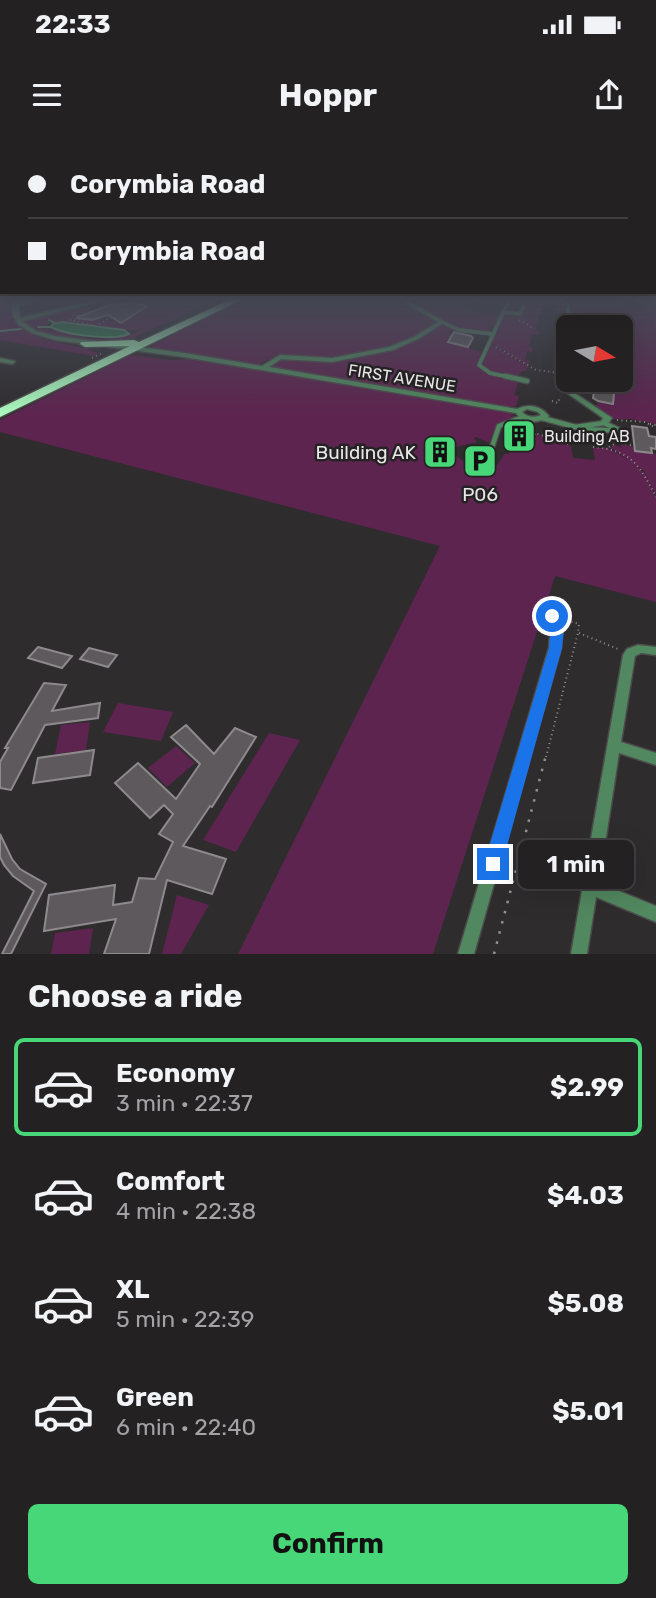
<!DOCTYPE html>
<html lang="en">
<head>
<meta charset="utf-8">
<style>
  body { margin:0; font-family:Rubik,sans-serif; background:#2f2e2f; color:#f1f3f6; height:100vh; display:flex; flex-direction:column; font-size:26px; white-space:nowrap }
  * { box-sizing:border-box; margin:0 }
  p { font-size:23px; color:#a3a3a5 }
  .icon { flex:none; width:38px; height:38px; fill:none; stroke:currentColor; stroke-width:2; stroke-linecap:round; stroke-linejoin:round }
  .map { position:relative; height:814px; overflow:hidden }
  .details { display:flex; flex-direction:column; background:#232122; flex:1 }
  .details>* { flex:none }
  .guide { position:absolute; left:0px; top:0px; width:656px; height:154px; box-shadow:0 7px 28px #0002,0 0 0 2px #403e40; display:grid; align-content:center; height:154px; padding:0 28px; background:#232122 }
  .needle { width:46px; rotate:100deg }
  .tools { position:absolute; left:556px; top:175px; display:grid; gap:14px }
  .tools a { display:grid; place-items:center; width:77px; height:77px; border-radius:10px; background:#232122; box-shadow:0 7px 28px #0002,0 0 0 2px #403e40; font-size:35px }
  .end { position:absolute; width:32px; height:32px; margin:-16px; border:9px solid #1a73e8; background:#fff; box-shadow:0 0 0 4px #fff }
  .from { border-radius:50% }
  .bubble { position:absolute; height:49px; border-radius:10px; background:#232122; box-shadow:0 7px 28px #0002,0 0 0 2px #403e40; font-size:23px; font-weight:700; line-height:49px; text-align:center }
  .guide b { display:flex; align-items:center; gap:24px; height:66px; font-size:26px }
  .guide b+b { border-top:2px solid #403e40 }
  .guide i { width:18px; height:18px; background:#f1f3f6 }
  ul { padding:0; list-style:none }
  li { display:flex; align-items:center; gap:21px; height:98px; margin:0 14px 10px; padding:0 14px; border:4px solid transparent; border-radius:10px }
  li div { flex:1 }
  li b { display:block; font-size:26px }
  li em { font-style:normal; font-weight:700 }
  li.active { border-color:#47d779 }
  li>.icon { width:63px; height:63px; stroke-width:1.5 }
  h2 { padding:0 28px; font-size:32px; line-height:84px }
  .cta { display:flex; gap:14px; margin-top:auto; padding:14px 28px }
  .cta a { flex:1; height:80px; border-radius:10px; background:#47d779; color:#111; font-size:28px; font-weight:700; line-height:80px; text-align:center }
  .status { display:flex; justify-content:space-between; align-items:center; height:49px; padding:0 35px; background:#232122; direction:ltr }
  .status svg { height:19px; fill:currentColor }
  header { display:flex; justify-content:space-between; align-items:center; height:91px; padding:0 28px; background:#232122; font-size:32px; font-weight:700 }
  .map>svg:first-child { display:block }
</style>
</head>
<body>
<div class="status"><b>22:33</b><svg viewBox="0 0 49 12"><path d="M0 12V9h3v3zM5 12V6h3v6zM10 12V3h3v9zM15 12V0h3v12zM26 1h20v11H26zM47 4h2v5h-2z"/></svg></div>
<header><svg class="icon" aria-label="menu" viewBox="0 0 24 24"><path d="M4 6h16M4 12h16M4 18h16"/></svg>Hoppr<svg class="icon" aria-label="share" viewBox="0 0 24 24"><path d="M12 15V3M7 8l5-5 5 5M5 13v7h14v-7"/></svg></header>
<div class="map">
<svg width="656" height="814" viewBox="0 0 656 814">
  <rect width="100%" height="100%" fill="#2f2c2e"/>
  <g fill="#5d244f" fill-rule="evenodd">
    <path d="M0,160H12L13,178C30,205 71,201 98,213L94,216L0,200Z"/>
    <path d="M124,160H216L124,202L103,203L47,195L24,182L31,178L87,167L90,168L87,171L96,170L78,178H98L121,183L146,166ZM50,179L54,182C84,178 117,197 146,188C101,210 79,193 36,188L46,186L50,182L47,180Z"/>
    <path d="M244,160H401L436,180L431,178L435,183L395,206L337,218L279,215L254,226L151,208L153,205Z"/>
    <path d="M406,160L485,161L483,164L467,162L465,165L472,166L470,171L499,176L495,186L489,187V191L459,188Z"/>
    <path d="M510,160H514L508,171L517,172L521,167L517,173L521,174L527,167L520,166V160H557L567,166L566,172L555,171L557,163L544,161L535,190L539,191L538,195L532,194L529,206L533,207L532,212L527,211L525,220L530,221L528,226L491,203L499,190L497,188Z"/>
    <path d="M565,160H656V284L631,279H611L595,267L599,261L613,263L615,246L621,247L625,242H630V233L621,232V187H571L573,177L569,176L571,167Z"/>
    <path d="M440,185L460,191L451,189L449,194L452,195L449,202L482,212L477,224L484,232L519,240L514,255L519,256L516,266L504,267L273,228L270,225L283,218L324,222L376,214L413,202Z"/>
    <path d="M490,204L528,227L526,231H522L517,237L491,233L481,223Z"/>
    <path d="M133,215L170,220L191,219L506,271L516,277L497,284L489,303L476,297L474,298L477,302L448,309L438,307L431,319L443,322L448,310L463,321L496,327L504,314H509L510,307L505,306L506,301L535,303L536,294L571,306L573,318L595,320L593,308H608L632,322L646,335L656,359V462L555,436L433,814H238L440,406L0,292V280L119,221L122,217Z"/>
    <path d="M618,303L633,307L634,311L656,314V355L644,331L610,307L615,305L622,308Z"/>
    <path d="M118,563L173,572L161,601L103,592Z"/>
    <path d="M90,582L86,610L55,614L61,585Z"/>
    <path d="M269,593L300,600L236,712L203,700Z"/>
    <path d="M176,606L195,623L167,647L148,628Z"/>
    <path d="M177,755L209,765L181,814H162Z"/>
    <path d="M93,788L89,814H51L55,793Z"/>
  </g>
  <path fill="#268548" stroke="#60a278" stroke-width="2" d="M62,182L124,190L129,194C113,201 66,195 51,187L53,184Z"/>
  <g fill="none" stroke-linecap="round" stroke-linejoin="round">
    <g stroke="#60a278" stroke-width="2">
      <path d="M49,180L55,183"/>
      <path d="M38,187H51"/>
      <path d="M0,191L21,189"/>
    </g>
  </g>
  <g fill="#5d595c" stroke="#8d898c" stroke-width="2">
    <path d="M135,163L147,166L121,183L108,175L92,180L76,178L109,165Z"/>
    <path d="M454,192L471,196L473,198L468,207L448,202Z"/>
    <path d="M569,240H608L615,243L613,264L598,261L593,258L594,252L589,251L590,248L569,244Z"/>
    <path d="M632,286L647,288L649,296L656,297V309L651,308L652,313L635,311Z"/>
    <path d="M38,507L72,516L62,528L28,518Z"/>
    <path d="M89,508L117,515L108,527L80,519Z"/>
    <path d="M44,543L66,545L52,571L100,563L98,578L45,585L11,650L0,648V622L8,608H5Z"/>
    <path d="M186,585L214,614L235,588L256,597L212,667L210,666L183,706L226,719L212,754L167,740L149,814H104L116,779L44,791L49,755L115,745L113,765L132,762L139,738L155,739L173,702L159,694L173,674L164,665L150,678L115,643L138,623L176,659L200,624L171,597Z"/>
    <path d="M94,610L90,635L33,643L38,618Z"/>
    <path d="M0,694L12,719L20,729L46,744L11,814H2L34,751L13,736L4,725L0,717Z"/>
  </g>
  <g fill="none" stroke-linecap="round" stroke-linejoin="round">
    <defs>
      <g id="lane-far1">
        <path d="M509,160L479,225L490,233L513,238"/>
        <path d="M559,160L568,165V173"/>
        <path d="M16,165L35,160"/>
        <path d="M503,172L520,174L523,167"/>
        <path d="M442,182L459,190L493,194"/>
      </g>
      <g id="lane">
        <path d="M505,236L527,241"/>
        <path d="M542,278L583,289L621,291L604,283L575,287"/>
        <path d="M487,322L499,286L523,277"/>
      </g>
      <g id="street">
        <path d="M13,160H18L20,178L96,160H103V161L22,181L36,191L55,196L184,213L262,226L280,215L332,218L389,207L414,197L438,182L400,160H406L445,182L418,199L393,210L332,222L281,219L269,227L517,269C529,263 541,266 549,276C538,284 524,284 516,273L184,217L55,200L32,193L19,185L13,176ZM527,269L538,272L541,275C534,278 527,277 522,272Z"/>
        <path d="M0,218L14,221L15,222L12,224L0,222Z"/>
        <path d="M560,246H564L612,278L607,285H601L600,283L603,278L560,248Z"/>
        <path d="M552,472L556,473L563,486L561,508L474,814H458L549,508L551,486L547,476L548,473Z"/>
        <path d="M638,505L656,507V515L641,513L635,516L621,602L656,613V625L619,613L599,743L656,766V782L596,757L587,814H571L623,515L627,509Z"/>
      </g>
      <path id="highway" d="M229,160H241L0,277V268L130,206L85,207L80,204L81,202L134,200L139,202Z"/>
    </defs>
    <use href="#lane-far1" stroke="#4d4a4c" stroke-width="5"/>
    <use href="#lane" stroke="#4d4a4c" stroke-width="7"/>
    <use href="#street" stroke="#4d4a4c" stroke-width="3"/>
    <use href="#highway" stroke="#4d4a4c" stroke-width="3"/>
    <g stroke="#929091" stroke-width="2" stroke-dasharray="1 3.5" stroke-linecap="butt">
      <path d="M111,160L128,164"/>
      <path d="M146,167H149"/>
      <path d="M73,175L81,176"/>
      <path d="M98,178L70,180L97,186L111,177"/>
      <path d="M519,180L535,189"/>
      <path d="M496,207L536,230L569,234"/>
      <path d="M563,214H569"/>
      <path d="M92,218L102,213"/>
      <path d="M563,240L566,222"/>
      <path d="M615,245L628,242"/>
      <path d="M552,261L558,263L560,256"/>
      <path d="M617,280L645,282L656,288"/>
      <path d="M650,284L656,285"/>
      <path d="M523,286L521,293L533,294"/>
      <path d="M510,298L534,302L535,293L570,305"/>
      <path d="M593,307C632,310 640,326 656,357"/>
      <path d="M609,307L618,302L634,306"/>
      <path d="M579,493L618,509"/>
      <path d="M546,617L578,493L579,484L565,480"/>
    </g>
    <g stroke="#929091" stroke-width="2.5" stroke-dasharray="2.5 8" stroke-linecap="butt">
      <path d="M522,713L577,739"/>
      <path d="M494,814L546,615"/>
    </g>
    <use href="#lane-far1" stroke="#51885f" stroke-width="3.5"/>
    <use href="#lane" stroke="#51885f" stroke-width="4.5"/>
    <use href="#street" fill="#51885f" fill-rule="evenodd"/>
    <use href="#highway" fill="#abfabe" fill-rule="evenodd"/>
  </g>
  <linearGradient id="sky" x2="0" y2="1"><stop stop-color="#1a1819"/><stop offset="0.58" stop-color="#474b57"/><stop offset="1" stop-color="#474b57" stop-opacity="0"/></linearGradient>
  <rect width="656" height="274" fill="url(#sky)"/>
  <path fill="#1a73e8" d="M552,472L556,473L564,486L562,508L502,724L500,731L493,733L487,731L484,724L549,508L551,486L546,476Z"/>
  <defs>
    <symbol id="building-square" viewBox="-11 -11 22 22"><rect x="-9" y="-9" width="18" height="18" rx="4" fill="#47d779" stroke="#252224"/><path d="M-4-6H4V6H1V3H-1V6H-4ZM-2.5-4.3h1.7v1.8h-1.7ZM.8-4.3h1.7v1.8H.8ZM-2.5-1h1.7V.8h-1.7ZM.8-1h1.7V.8H.8Z" fill="#111"/></symbol>
    <symbol id="parking-square" viewBox="-11 -11 22 22"><rect x="-9" y="-9" width="18" height="18" rx="4" fill="#47d779" stroke="#252224"/><path d="M-3.5-5.5H1a3.5 3.5 0 0 1 0 7H-1V5.5H-3.5ZM-1-3.4V-.6H.8a1.4 1.4 0 0 0 0-2.8Z" fill="#111"/></symbol>
  </defs>
  <g fill-rule="evenodd">
    <use href="#building-square" x="500" y="277" width="38" height="38"/>
    <use href="#building-square" x="421" y="293" width="38" height="38"/>
    <use href="#parking-square" x="461" y="302" width="38" height="38"/>
  </g>
  <g text-anchor="middle" dominant-baseline="central" stroke-width="5" stroke-linejoin="round" paint-order="stroke">
    <g font-size="16" fill="#e8e6e7" stroke="#252224">
      <text transform="translate(402 238) rotate(9)">FIRST AVENUE</text>
    </g>
    <g font-size="16" fill="#e8e6e7" stroke="#252224" text-anchor="start">
      <text x="544" y="296">Building AB</text>
    </g>
    <g font-size="19" fill="#e8e6e7" stroke="#252224" text-anchor="end">
      <text x="416" y="312">Building AK</text>
      <text x="480" y="354" text-anchor="middle">P06</text>
    </g>
  </g>
</svg>
<div class="tools">
<a><svg class="needle" viewBox="-14 -14 28 28"><path d="M0-13l5 13h-10z" fill="#e53935"/><path d="M0 13l5-13h-10z" fill="#a3a3a5"/></svg></a>
</div>
<i class="end from" style="left:552px;top:476px"></i>
<i class="end" style="left:493px;top:724px"></i>
<div class="bubble" style="left:518px;top:700px;width:116px">1 min</div>
<div class="guide">
<b><i class="from"></i>Corymbia Road</b>
<b><i></i>Corymbia Road</b>
</div>
</div>
<section class="details">
<h2>Choose a ride</h2>
<ul>
<li class="active"><svg class="icon" aria-label="car" viewBox="0 0 24 24"><path d="M5 17H2v-5l4-1 3-4h7l3 4 3 1v5h-3M9 17h6M6 11h13"/><circle cx="7" cy="17" r="2"/><circle cx="17" cy="17" r="2"/></svg><div><b>Economy</b><p>3 min · 22:37</p></div><em>$2.99</em></li>
<li><svg class="icon" aria-label="car" viewBox="0 0 24 24"><path d="M5 17H2v-5l4-1 3-4h7l3 4 3 1v5h-3M9 17h6M6 11h13"/><circle cx="7" cy="17" r="2"/><circle cx="17" cy="17" r="2"/></svg><div><b>Comfort</b><p>4 min · 22:38</p></div><em>$4.03</em></li>
<li><svg class="icon" aria-label="car" viewBox="0 0 24 24"><path d="M5 17H2v-5l4-1 3-4h7l3 4 3 1v5h-3M9 17h6M6 11h13"/><circle cx="7" cy="17" r="2"/><circle cx="17" cy="17" r="2"/></svg><div><b>XL</b><p>5 min · 22:39</p></div><em>$5.08</em></li>
<li><svg class="icon" aria-label="car" viewBox="0 0 24 24"><path d="M5 17H2v-5l4-1 3-4h7l3 4 3 1v5h-3M9 17h6M6 11h13"/><circle cx="7" cy="17" r="2"/><circle cx="17" cy="17" r="2"/></svg><div><b>Green</b><p>6 min · 22:40</p></div><em>$5.01</em></li>
</ul>
<div class="cta"><a>Confirm</a></div>
</section>
</body>
</html>
